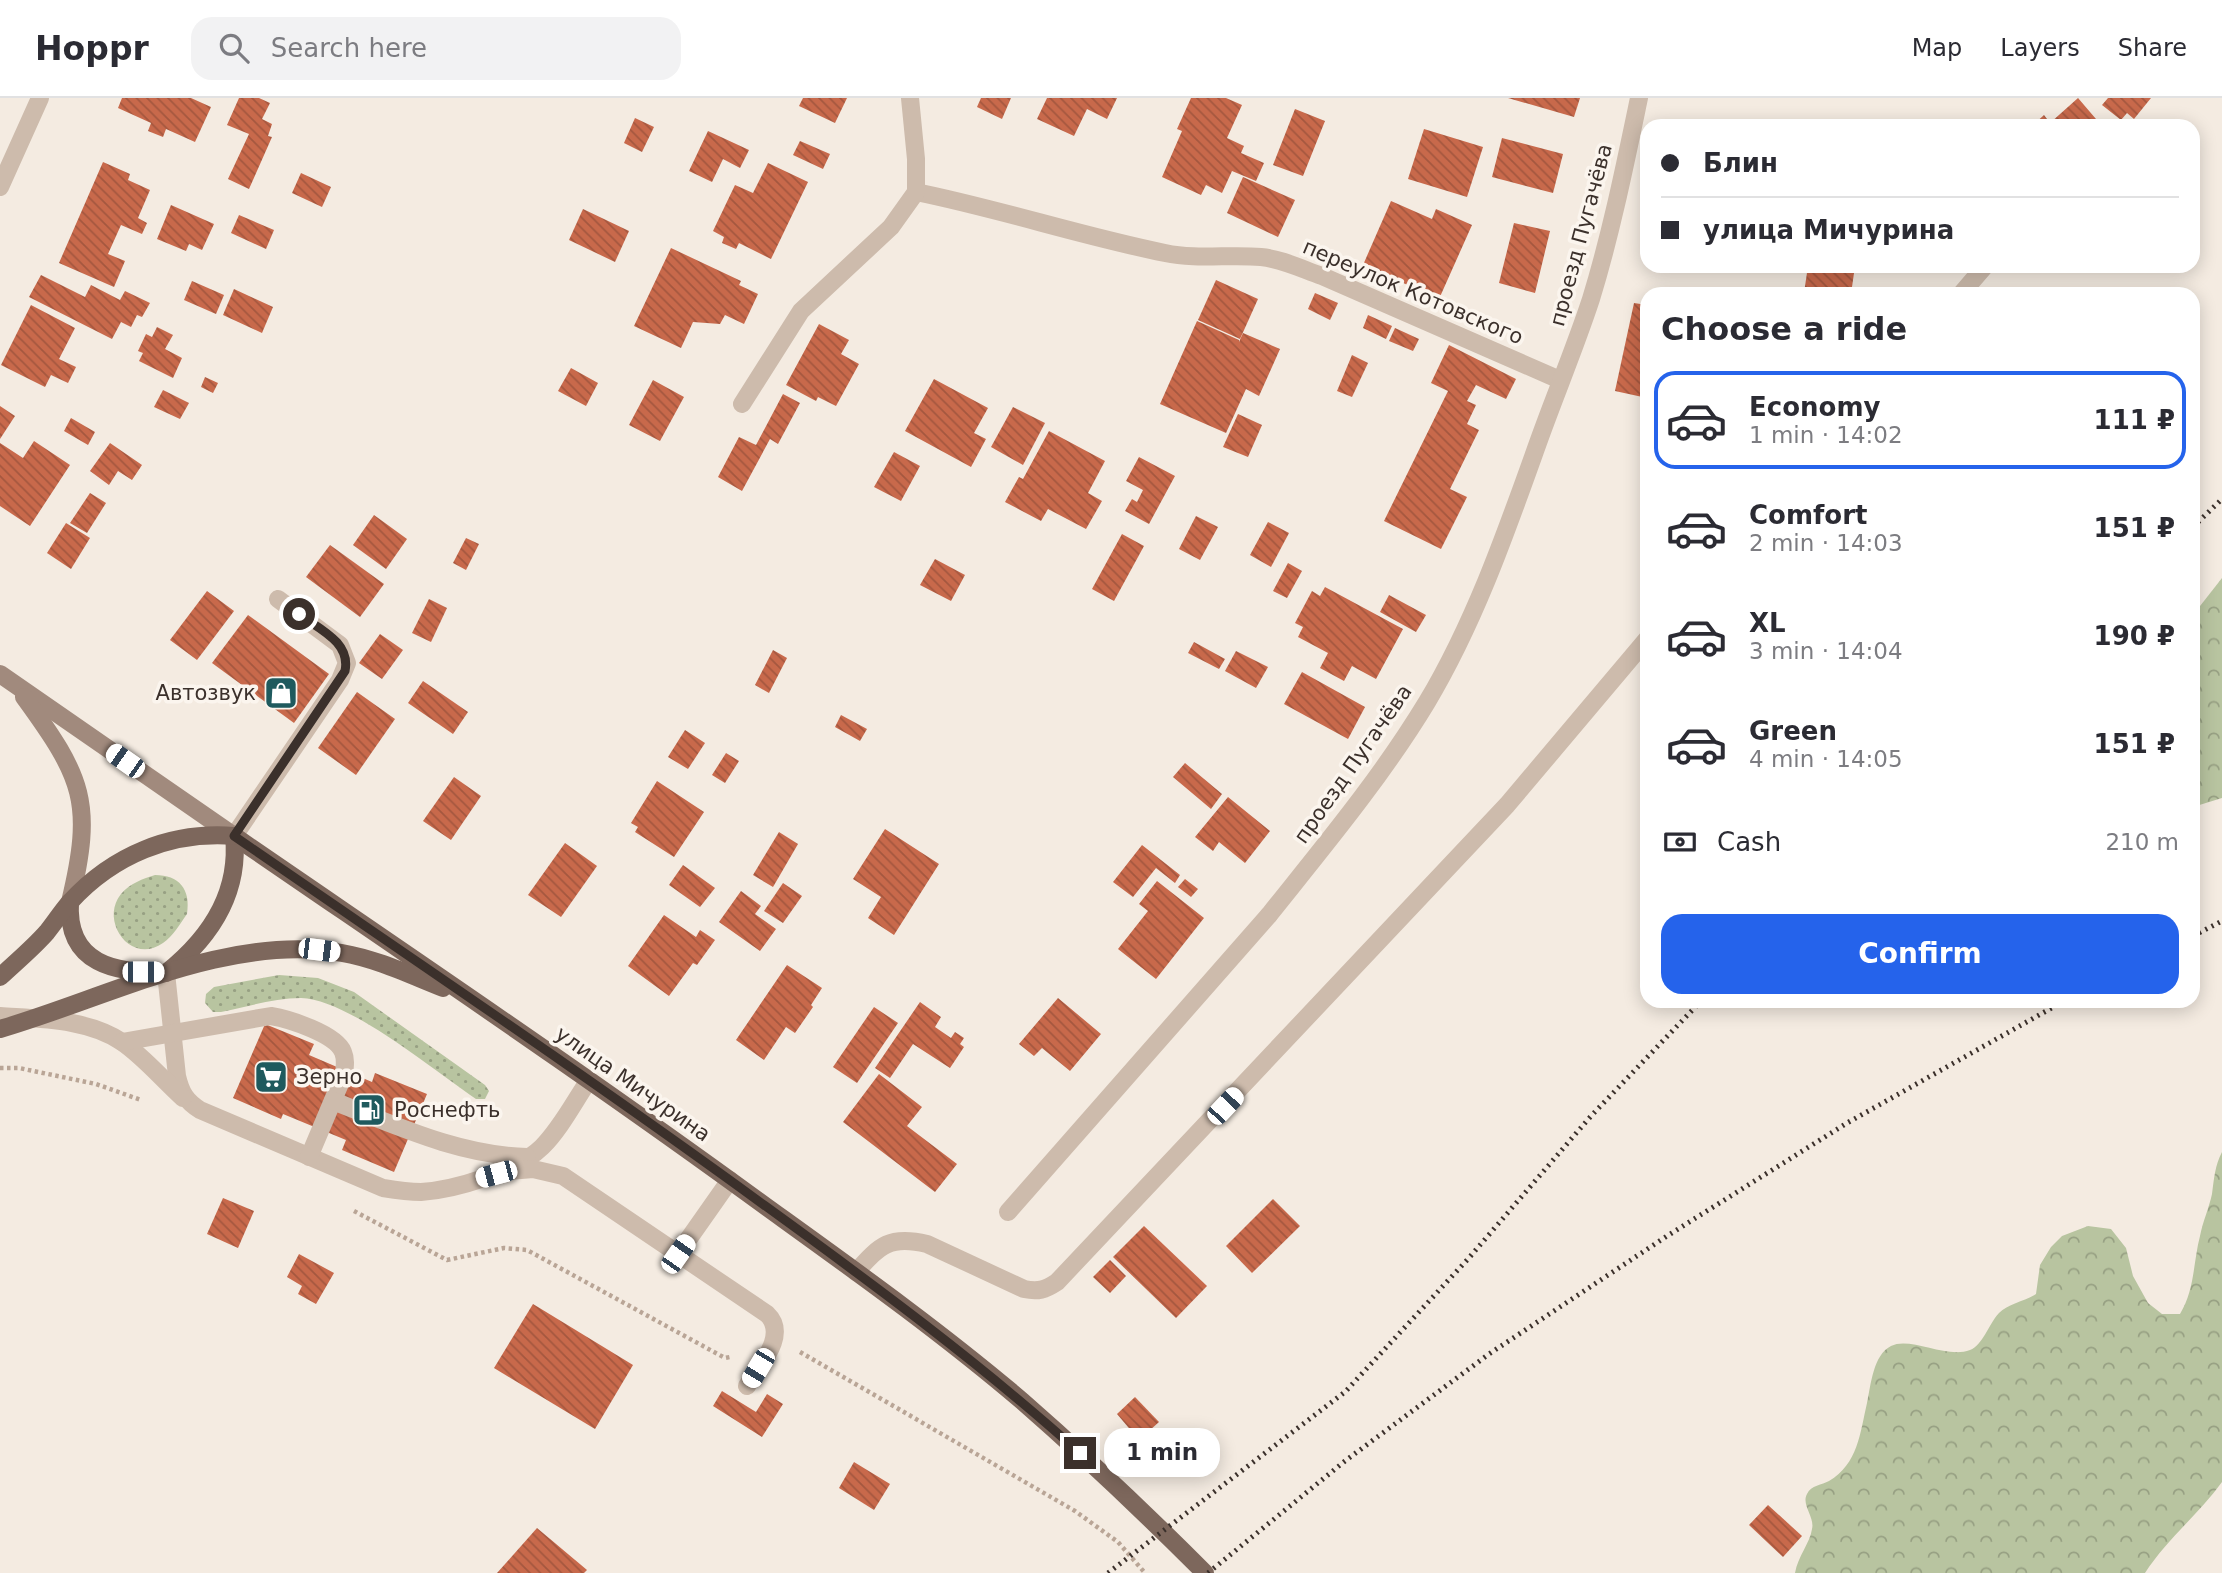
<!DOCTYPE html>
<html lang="en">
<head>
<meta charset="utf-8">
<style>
  body { margin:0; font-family:"DejaVu Sans",sans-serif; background:#f2f2f3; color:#2b2b33; height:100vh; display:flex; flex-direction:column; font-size:26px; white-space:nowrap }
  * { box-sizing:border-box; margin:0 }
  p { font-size:23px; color:#7c7c81 }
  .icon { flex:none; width:38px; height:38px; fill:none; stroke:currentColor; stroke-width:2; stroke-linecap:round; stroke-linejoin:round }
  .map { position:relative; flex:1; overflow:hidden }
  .side { position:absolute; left:1640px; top:189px; width:560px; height:721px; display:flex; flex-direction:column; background:#fff; border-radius:21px; box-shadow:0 4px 18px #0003 }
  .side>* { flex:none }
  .guide { position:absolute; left:1640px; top:21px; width:560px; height:154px; border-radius:21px; box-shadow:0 4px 18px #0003; display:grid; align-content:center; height:154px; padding:0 21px; background:#fff }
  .end { position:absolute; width:32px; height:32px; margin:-16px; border:9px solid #3b302b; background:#fff; box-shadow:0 0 0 4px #fff }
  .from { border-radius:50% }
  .bubble { position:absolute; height:49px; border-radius:21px; background:#fff; box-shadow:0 4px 18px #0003; font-size:23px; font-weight:800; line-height:49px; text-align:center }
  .car { position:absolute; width:21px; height:42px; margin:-21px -10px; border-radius:9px; box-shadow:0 0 5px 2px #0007; background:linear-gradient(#fff 24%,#345 0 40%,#fff 0 76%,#345 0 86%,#fff 0) }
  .guide b { display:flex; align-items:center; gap:24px; height:66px; font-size:26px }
  .guide b+b { border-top:2px solid #e1e1e2 }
  .guide i { width:18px; height:18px; background:#2b2b33 }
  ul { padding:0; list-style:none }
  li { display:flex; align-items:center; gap:21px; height:98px; margin:0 14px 10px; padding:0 7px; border:4px solid transparent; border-radius:21px }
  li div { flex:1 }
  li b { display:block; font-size:26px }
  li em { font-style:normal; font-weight:800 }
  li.current { border-color:#2563eb }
  li>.icon { width:63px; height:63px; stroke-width:1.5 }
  h2 { padding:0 21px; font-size:32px; line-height:84px }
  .pay { display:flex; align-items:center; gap:18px; height:77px; padding:0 21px; font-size:26px }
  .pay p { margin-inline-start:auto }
  .button { display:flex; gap:14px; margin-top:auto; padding:14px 21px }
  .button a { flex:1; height:80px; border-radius:21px; background:#2563eb; color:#fff; font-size:28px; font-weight:800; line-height:80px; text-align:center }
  header { display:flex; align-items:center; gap:42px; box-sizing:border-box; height:98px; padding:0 35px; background:#fff; border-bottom:2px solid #e1e1e2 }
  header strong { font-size:33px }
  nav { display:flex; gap:38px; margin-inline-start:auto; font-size:24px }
  .search { width:490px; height:63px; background:#f2f2f3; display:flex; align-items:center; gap:18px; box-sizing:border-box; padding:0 24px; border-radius:21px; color:#7c7c81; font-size:26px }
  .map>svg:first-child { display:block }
</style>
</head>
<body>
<header>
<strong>Hoppr</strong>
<div class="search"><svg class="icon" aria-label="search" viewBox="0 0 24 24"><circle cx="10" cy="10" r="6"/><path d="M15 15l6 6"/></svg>Search here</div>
<nav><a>Map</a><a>Layers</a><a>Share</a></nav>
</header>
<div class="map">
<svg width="2222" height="1475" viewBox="0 0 2222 1475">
  <defs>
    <pattern id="grass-dots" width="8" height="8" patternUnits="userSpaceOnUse" patternTransform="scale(1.75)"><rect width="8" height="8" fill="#b8c4a0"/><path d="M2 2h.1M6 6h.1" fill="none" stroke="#97a083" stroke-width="1.8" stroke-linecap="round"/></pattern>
    <pattern id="forest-crowns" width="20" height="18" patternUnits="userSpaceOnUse" patternTransform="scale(1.75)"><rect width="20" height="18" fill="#b8c4a0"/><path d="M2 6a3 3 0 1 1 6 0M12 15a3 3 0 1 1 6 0" fill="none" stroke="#97a083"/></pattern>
    <pattern id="building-back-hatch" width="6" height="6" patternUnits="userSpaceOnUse" patternTransform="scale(1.75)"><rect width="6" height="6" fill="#c8694b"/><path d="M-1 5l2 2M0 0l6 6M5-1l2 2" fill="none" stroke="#a4573f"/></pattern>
  </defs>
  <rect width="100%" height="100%" fill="#f4ebe1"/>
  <g fill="url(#grass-dots)">
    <path d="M155,777C179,777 191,791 187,816C180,826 173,838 163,845C131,868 99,823 121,796C130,785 143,781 155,777Z"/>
    <path d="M279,877L318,880L354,894L485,987L489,993L485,1001H476C433,972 350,902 301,900C274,900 247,909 221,914H213L205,905L206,896L214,889Z"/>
  </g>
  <g fill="url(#forest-crowns)">
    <path d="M2222,480V700L2193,709V517Z"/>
    <path d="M2222,1054V1384C2199,1416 2167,1441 2145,1475H1795C1798,1458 1810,1445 1812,1431C1815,1419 1801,1407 1807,1396C1811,1387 1822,1387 1829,1383C1858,1366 1860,1335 1867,1305C1871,1287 1873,1257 1891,1248C1910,1238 1946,1261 1970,1252C1983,1247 1988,1227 1999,1215C2008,1206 2025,1203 2036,1196L2040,1167L2051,1149L2062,1138L2088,1128L2111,1131L2126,1150L2133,1178L2148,1205L2162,1216H2180C2195,1191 2193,1165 2200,1138C2203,1123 2209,1110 2212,1096C2214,1081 2215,1067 2222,1054Z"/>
  </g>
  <g fill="url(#building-back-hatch)">
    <path d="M122,0H191L211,9L195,44L166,31L163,39L148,33L151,25L118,10Z"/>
    <path d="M239,0H259L270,5L262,21L272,26L268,38L272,39L249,91L228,81L249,36L227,27Z"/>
    <path d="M803,0H847L835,25L799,8Z"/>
    <path d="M981,0H1011L1002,21L977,9Z"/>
    <path d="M1047,0H1117L1107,21L1087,11L1074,38L1037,21Z"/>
    <path d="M1191,0H1226L1242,7L1227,40L1244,48L1241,55L1264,65L1256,83L1232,73L1222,95L1206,87L1201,97L1162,79L1182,33L1177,31Z"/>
    <path d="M1508,0H1580L1574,19Z"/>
    <path d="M2078,0L2102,28H2032L2044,17L2050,25Z"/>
    <path d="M2108,0H2151L2134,21L2127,15L2121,22L2102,7Z"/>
    <path d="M1295,11L1325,23L1303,78L1273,67Z"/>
    <path d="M635,20L654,29L642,54L624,45Z"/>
    <path d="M1424,31L1483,49L1467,99L1408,81Z"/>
    <path d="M708,33L749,52L740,70L723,61L712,84L689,73Z"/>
    <path d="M1502,40L1563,56L1553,95L1492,79Z"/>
    <path d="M800,43L830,56L823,71L793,57Z"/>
    <path d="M103,64L130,76L128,82L150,92L138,120L147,125L142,136L121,127L108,156L125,163L114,189L59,165Z"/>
    <path d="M768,65L808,84L771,161L739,145L736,151L722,145L724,139L713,133L735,87L753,95Z"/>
    <path d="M301,75L331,89L322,109L292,95Z"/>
    <path d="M1243,79L1295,102L1278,139L1227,115Z"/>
    <path d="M1391,103L1432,121L1436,111L1472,127L1439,201L1363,167Z"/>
    <path d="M171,107L214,126L202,152L189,146L186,153L157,141Z"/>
    <path d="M583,111L629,133L615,164L569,142Z"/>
    <path d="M239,117L274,132L266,151L231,135Z"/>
    <path d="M1514,125L1550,133L1535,195L1499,185Z"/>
    <path d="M671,150L741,183L739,187L758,196L744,226L725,217L720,226L693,224L681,250L634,228Z"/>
    <path d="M1808,168H1855L1851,196L1804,195Z"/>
    <path d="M41,177L85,199L91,187L120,202L125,193L150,205L142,219L137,217L131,229L121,224L112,241L29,199Z"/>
    <path d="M1216,182L1258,201L1240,241L1198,222Z"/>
    <path d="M192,183L224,197L216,216L184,202Z"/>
    <path d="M234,191L273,209L262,235L223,217Z"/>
    <path d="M1315,195L1338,205L1330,222L1308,211Z"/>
    <path d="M1634,205L1647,207V300L1615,293Z"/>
    <path d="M31,207L75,230L59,261L76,269L68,285L51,277L45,289L1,267Z"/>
    <path d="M1368,217L1392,228L1386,241L1363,230Z"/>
    <path d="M1197,223L1239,242V244L1243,235L1280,251L1259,298L1246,291L1226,335L1160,306Z"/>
    <path d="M819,226L849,242L841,256L859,266L836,308L818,299L816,303L786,287Z"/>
    <path d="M157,229L173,237L165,251L182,260L173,280L139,263L143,255L138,253L146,236L152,239Z"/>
    <path d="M1395,230L1419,241L1413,253L1389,243Z"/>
    <path d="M1449,247L1516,281L1506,301L1476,287L1467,303L1476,307L1467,326L1479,332L1450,391L1467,399L1441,451L1384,423L1448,293L1431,285Z"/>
    <path d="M1352,257L1368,265L1352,299L1337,293Z"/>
    <path d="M571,270L598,285L586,308L558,293Z"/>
    <path d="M205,279L218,285L213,295L201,289Z"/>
    <path d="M934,281L988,310L974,335L986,341L971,369L905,333Z"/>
    <path d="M653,282L684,299L660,343L629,327Z"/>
    <path d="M163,292L189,305L180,321L154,309Z"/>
    <path d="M783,296L800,305L778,346L770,341L742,393L718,379L739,339L756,347Z"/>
    <path d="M0,308L15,318L0,341Z"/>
    <path d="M1013,309L1045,325L1023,367L991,349Z"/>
    <path d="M1238,316L1262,327L1248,359L1223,349Z"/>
    <path d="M71,320L95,334L88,347L64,333Z"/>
    <path d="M1049,333L1105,363L1088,395L1102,403L1086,431L1048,411L1041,423L1005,404L1019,379L1023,381Z"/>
    <path d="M34,343L70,367L30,428L0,408V345L23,360Z"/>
    <path d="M110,345L142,367L132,382L118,373L109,387L90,373Z"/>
    <path d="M894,354L920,368L901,403L874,389Z"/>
    <path d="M1139,359L1175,378L1149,426L1125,413L1132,401L1137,404L1143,392L1126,383Z"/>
    <path d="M90,395L106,405L87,435L70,425Z"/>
    <path d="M374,417L407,441L386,471L353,447Z"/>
    <path d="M1196,418L1218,429L1200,462L1179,451Z"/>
    <path d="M1268,424L1289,435L1271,469L1250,457Z"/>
    <path d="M66,425L90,440L71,471L47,455Z"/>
    <path d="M1122,436L1144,448L1114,503L1092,491Z"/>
    <path d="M466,440L479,446L466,472L453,465Z"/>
    <path d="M330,447L384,486L360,519L306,479Z"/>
    <path d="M935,461L965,477L951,503L920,487Z"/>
    <path d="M1288,465L1302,473L1287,500L1273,493Z"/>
    <path d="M1325,489L1403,531L1376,581L1352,568L1344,583L1320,570L1328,555L1298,539L1303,529L1295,525L1312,493L1320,498Z"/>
    <path d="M207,493L234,513L197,562L170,542Z"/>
    <path d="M1389,497L1426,517L1416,534L1380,514Z"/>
    <path d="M429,501L447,510L431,544L412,535Z"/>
    <path d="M248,517L329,576L294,625L212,565Z"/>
    <path d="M380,536L403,552L382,581L359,565Z"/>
    <path d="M1194,544L1225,561L1219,571L1188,555Z"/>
    <path d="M773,552L787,560L769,595L755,587Z"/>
    <path d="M1236,553L1268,569L1256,590L1225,573Z"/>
    <path d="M1302,574L1365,609L1348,641L1284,606Z"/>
    <path d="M423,583L468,614L453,636L408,605Z"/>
    <path d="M357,594L395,621L356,677L318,650Z"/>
    <path d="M841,617L867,631L860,643L835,629Z"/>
    <path d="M685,632L705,645L688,671L668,659Z"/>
    <path d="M726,655L739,663L725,685L712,677Z"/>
    <path d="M1185,665L1222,696L1211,711L1173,679Z"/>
    <path d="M454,679L481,698L451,742L423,723Z"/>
    <path d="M657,683L704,714L674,759L635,734L638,729L631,725Z"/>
    <path d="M1228,699L1270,733L1245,765L1219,744L1213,753L1195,739Z"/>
    <path d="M885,731L939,766L894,837L868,820L881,799L853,781Z"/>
    <path d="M779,734L798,746L773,789L753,777Z"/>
    <path d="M565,745L597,768L561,819L528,797Z"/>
    <path d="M1142,747L1180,777L1175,785L1156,770L1133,799L1113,784Z"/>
    <path d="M683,767L715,790L700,809L669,787Z"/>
    <path d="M1185,781L1198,791L1191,799L1178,789Z"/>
    <path d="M1157,783L1204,820L1156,881L1118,851L1148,813L1139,806Z"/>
    <path d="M783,785L802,798L783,825L764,813Z"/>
    <path d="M741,793L761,808L755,816L776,831L760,853L719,824Z"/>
    <path d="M664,817L696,839L700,832L715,842L697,867L693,865L669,898L628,868Z"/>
    <path d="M787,867L822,890L811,907L813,909L795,935L786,929L764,962L736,942Z"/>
    <path d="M1058,900L1101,936L1070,973L1042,950L1034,958L1019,946Z"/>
    <path d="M920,904L941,919L935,929L951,940L955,934L964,940L960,946L964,949L950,970L913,946L890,980L875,970Z"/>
    <path d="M874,909L898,925L857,985L833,969Z"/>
    <path d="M265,926L314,946L309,957L372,984L375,975L427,996L394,1074L342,1052L346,1042L283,1016L281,1021L233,1000Z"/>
    <path d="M879,976L922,1009L907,1028L957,1066L935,1094L843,1024Z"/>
    <path d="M223,1100L254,1113L238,1150L207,1136Z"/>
    <path d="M1273,1101L1300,1128L1252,1175L1226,1148Z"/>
    <path d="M1144,1128L1207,1188L1176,1220L1113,1159Z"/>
    <path d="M299,1156L334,1175L316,1206L298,1196L302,1188L287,1179Z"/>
    <path d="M1110,1162L1126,1178L1110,1195L1093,1179Z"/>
    <path d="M533,1206L633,1267L595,1331L494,1270Z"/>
    <path d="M722,1293L756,1314L767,1296L783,1306L762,1339L713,1308Z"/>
    <path d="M1135,1299L1159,1324L1139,1342L1117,1316Z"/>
    <path d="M854,1364L890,1386L874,1412L839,1390Z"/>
    <path d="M1768,1407L1802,1438L1783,1459L1749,1427Z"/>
    <path d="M537,1430L587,1472L584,1475H497Z"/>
  </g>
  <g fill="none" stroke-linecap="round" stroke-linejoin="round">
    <g stroke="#b9a596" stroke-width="4.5" stroke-dasharray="3.5 3.5" stroke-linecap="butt">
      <path d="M0,970H19L96,986L141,1002"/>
      <path d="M354,1113L447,1162L504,1150L527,1152L725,1260L730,1259"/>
      <path d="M800,1254L1075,1413L1118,1444L1145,1475"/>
    </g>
    <g stroke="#cdbbac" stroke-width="18">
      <path d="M1961,196L1985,168"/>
      <path d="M234,738L340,582L347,565L340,547L278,501"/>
      <path d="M166,875L177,978C181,995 186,1003 200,1012L383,1090C395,1092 407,1094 421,1094C454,1092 518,1073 542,1049C561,1030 574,1004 589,982"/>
      <path d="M0,918C40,921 88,921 122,944C144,959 163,982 183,1000"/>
      <path d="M122,944L271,918C289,921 336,936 343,954C346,961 345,968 344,976L309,1059"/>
      <path d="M333,1003C395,1027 458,1057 527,1059"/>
      <path d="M509,1073L533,1071L563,1078L767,1216C789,1237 759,1268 747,1288"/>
      <path d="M678,1156L730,1082"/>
      <path d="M856,1174C880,1147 890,1137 927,1146L1024,1191C1038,1194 1045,1192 1057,1184L1507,707L1647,541"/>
    </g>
    <path stroke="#cdbbac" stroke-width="18" d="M1008,1114L1269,817"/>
    <g stroke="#cdbbac" stroke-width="18">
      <path d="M0,89L40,0"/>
      <path d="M916,94C1000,111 1081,138 1165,155C1197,162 1229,156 1261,159C1282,161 1302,171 1322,178L1560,282"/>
      <path d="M742,306L801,213L891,129L916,94V61L910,0"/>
      <path d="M1269,817C1324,748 1381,680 1427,604C1473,527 1504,440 1534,356C1552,304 1574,253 1591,201C1611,136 1625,67 1639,0"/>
    </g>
    <g stroke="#a18a7d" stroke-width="18">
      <path d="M0,576L234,738"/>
      <path d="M24,599C83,680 94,704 70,804"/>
    </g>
    <g stroke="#7d675c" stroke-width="18">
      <path d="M234,738C413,861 593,982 768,1110C854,1172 941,1234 1022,1303C1085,1358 1146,1416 1205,1475"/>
      <path d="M70,804C66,867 116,875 166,875C210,840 240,795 234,738"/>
      <path d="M0,879C16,864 33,850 47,834C55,824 62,813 70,804C113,757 171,733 234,738"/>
      <path d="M0,931C107,900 228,835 342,855C377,861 410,877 443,890"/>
    </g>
    <g stroke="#3b302b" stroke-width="5" stroke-dasharray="2 5" stroke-linecap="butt">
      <path d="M2193,429L2222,401"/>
      <path d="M2193,838L2222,823"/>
      <path d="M1108,1475L1345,1294L1468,1161L1591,1018L1701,903"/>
      <path d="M1208,1475L1345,1363L1489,1256L1667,1138L1847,1025L2064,903"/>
    </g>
  </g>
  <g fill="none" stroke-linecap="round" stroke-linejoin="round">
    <path stroke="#3b302b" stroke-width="9" d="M299,516C319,531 351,544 345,573L234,738C411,860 590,980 764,1107C873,1186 980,1265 1080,1355"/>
  </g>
  <defs>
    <symbol id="shop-square" viewBox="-11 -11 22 22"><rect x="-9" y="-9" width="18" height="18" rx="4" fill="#1f5a5e" stroke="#fbf5ee"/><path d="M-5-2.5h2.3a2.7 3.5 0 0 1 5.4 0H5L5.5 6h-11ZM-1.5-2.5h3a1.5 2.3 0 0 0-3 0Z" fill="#fff"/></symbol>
    <symbol id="supermarket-square" viewBox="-11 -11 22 22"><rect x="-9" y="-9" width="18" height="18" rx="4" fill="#1f5a5e" stroke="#fbf5ee"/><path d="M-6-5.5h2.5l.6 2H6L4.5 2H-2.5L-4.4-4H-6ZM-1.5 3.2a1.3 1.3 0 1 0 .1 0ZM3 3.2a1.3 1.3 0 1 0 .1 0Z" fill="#fff"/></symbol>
    <symbol id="fuel-square" viewBox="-11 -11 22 22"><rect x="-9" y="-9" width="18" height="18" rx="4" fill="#1f5a5e" stroke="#fbf5ee"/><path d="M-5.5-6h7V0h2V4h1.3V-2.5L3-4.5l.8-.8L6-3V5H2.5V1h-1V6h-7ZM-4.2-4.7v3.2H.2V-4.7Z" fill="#fff"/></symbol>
  </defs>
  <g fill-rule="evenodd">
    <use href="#shop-square" x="262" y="576" width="38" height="38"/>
    <use href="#supermarket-square" x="252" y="960" width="38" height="38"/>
    <use href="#fuel-square" x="350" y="993" width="38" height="38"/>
  </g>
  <g text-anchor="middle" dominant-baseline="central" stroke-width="7" stroke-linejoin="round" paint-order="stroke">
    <g font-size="21" fill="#3b302b" stroke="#fbf5ee">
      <text transform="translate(1581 137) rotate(-75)">проезд Пугачёва</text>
      <text transform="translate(1413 194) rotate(23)">переулок Котовского</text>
      <text transform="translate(1353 666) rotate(-55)">проезд Пугачёва</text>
      <text transform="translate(633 986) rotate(35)">улица Мичурина</text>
    </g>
    <g font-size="21" fill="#3b302b" stroke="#fbf5ee" text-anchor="start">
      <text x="256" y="595" text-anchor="end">Автозвук</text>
      <text x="296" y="979">Зерно</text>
      <text x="394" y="1012">Роснефть</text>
    </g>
  </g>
</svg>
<i class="end from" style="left:299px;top:516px"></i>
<i class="end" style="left:1080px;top:1355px"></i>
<div class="bubble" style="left:1104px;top:1330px;width:116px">1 min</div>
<i class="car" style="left:125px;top:663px;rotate:305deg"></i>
<i class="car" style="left:319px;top:852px;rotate:97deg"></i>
<i class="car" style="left:143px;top:874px;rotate:90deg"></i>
<i class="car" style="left:1225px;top:1008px;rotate:43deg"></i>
<i class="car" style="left:496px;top:1076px;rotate:255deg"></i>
<i class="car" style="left:678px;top:1156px;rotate:35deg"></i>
<i class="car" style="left:758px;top:1270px;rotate:211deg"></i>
<div class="guide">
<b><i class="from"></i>Блин</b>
<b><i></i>улица Мичурина</b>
</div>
<section class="side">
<h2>Choose a ride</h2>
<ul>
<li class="current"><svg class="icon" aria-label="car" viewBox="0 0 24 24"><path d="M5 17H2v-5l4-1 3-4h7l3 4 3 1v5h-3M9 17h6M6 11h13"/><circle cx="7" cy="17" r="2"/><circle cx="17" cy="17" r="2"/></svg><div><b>Economy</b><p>1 min · 14:02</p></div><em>111 ₽</em></li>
<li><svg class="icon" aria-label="car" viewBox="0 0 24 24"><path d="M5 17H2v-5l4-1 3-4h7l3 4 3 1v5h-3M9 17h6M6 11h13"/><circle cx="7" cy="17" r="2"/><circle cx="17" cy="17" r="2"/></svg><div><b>Comfort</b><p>2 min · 14:03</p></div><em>151 ₽</em></li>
<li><svg class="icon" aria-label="car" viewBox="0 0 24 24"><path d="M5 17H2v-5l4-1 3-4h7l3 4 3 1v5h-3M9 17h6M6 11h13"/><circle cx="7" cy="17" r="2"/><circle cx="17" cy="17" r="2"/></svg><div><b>XL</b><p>3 min · 14:04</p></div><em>190 ₽</em></li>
<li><svg class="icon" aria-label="car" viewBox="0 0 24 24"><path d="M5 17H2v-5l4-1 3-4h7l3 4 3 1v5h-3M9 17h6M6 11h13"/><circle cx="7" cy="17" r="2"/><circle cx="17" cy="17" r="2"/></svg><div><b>Green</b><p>4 min · 14:05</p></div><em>151 ₽</em></li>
</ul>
<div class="pay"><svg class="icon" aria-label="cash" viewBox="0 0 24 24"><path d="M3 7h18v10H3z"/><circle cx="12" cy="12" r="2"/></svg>Cash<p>210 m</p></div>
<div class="button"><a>Confirm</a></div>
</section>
</div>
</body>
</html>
